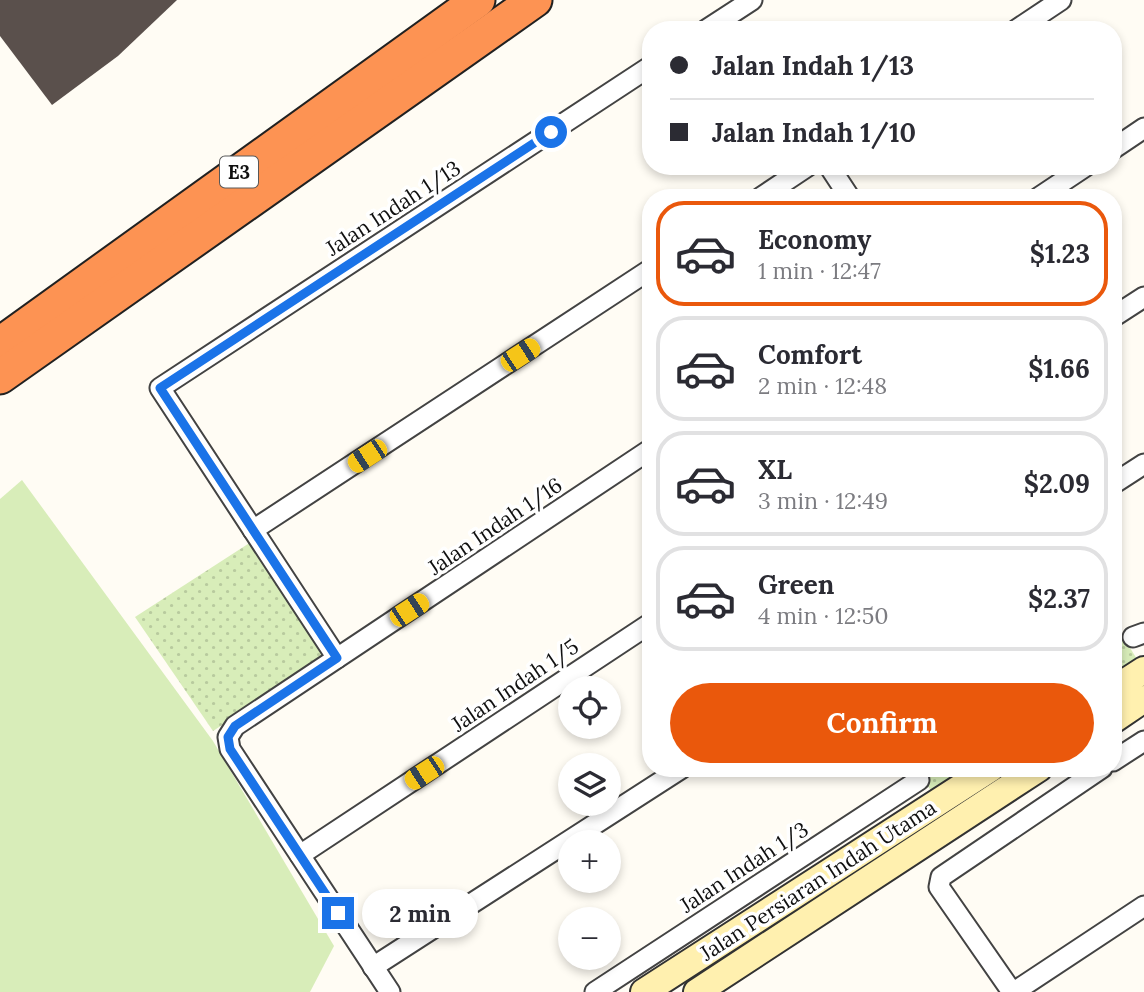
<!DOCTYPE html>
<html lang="en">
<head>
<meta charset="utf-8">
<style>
  body { margin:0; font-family:Lora,serif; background:#f2f2f3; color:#2b2b33; height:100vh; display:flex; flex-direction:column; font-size:26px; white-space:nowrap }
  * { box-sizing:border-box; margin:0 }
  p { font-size:23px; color:#7c7c81 }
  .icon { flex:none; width:38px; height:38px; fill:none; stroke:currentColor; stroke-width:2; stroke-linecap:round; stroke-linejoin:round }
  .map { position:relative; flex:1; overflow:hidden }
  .details { position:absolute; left:642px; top:189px; width:480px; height:588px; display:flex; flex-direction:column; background:#fff; border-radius:28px; box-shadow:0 4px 10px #0003 }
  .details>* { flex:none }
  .hud { position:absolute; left:642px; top:21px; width:480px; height:154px; border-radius:28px; box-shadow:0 4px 10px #0003; display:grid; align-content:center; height:154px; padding:0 28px; background:#fff }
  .tools { position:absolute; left:558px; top:676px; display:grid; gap:14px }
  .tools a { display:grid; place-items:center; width:63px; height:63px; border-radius:50%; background:#fff; box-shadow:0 4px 10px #0003; font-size:35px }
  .end { position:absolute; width:32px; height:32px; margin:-16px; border:9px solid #1a73e8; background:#fff; box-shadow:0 0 0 4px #fff }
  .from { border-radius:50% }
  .bubble { position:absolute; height:49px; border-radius:24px; background:#fff; box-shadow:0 4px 10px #0003; font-size:23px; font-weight:800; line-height:49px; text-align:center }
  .car { position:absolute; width:21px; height:42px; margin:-21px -10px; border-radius:9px; box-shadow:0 0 5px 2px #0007; background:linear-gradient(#f5c518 24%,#345 0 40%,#f5c518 0 76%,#345 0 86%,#f5c518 0) }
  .hud b { display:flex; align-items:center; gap:24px; height:66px; font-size:26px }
  .hud b+b { border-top:2px solid #e1e1e2 }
  .hud i { width:18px; height:18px; background:#2b2b33 }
  ul { padding:12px 0 0; list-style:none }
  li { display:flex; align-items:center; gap:21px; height:105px; margin:0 14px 10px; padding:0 14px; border:4px solid #e1e1e2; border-radius:28px }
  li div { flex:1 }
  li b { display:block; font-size:26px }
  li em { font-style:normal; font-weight:800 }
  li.on { border-color:#ea580c }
  li>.icon { width:63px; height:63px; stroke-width:1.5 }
  .action { display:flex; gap:14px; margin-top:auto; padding:14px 28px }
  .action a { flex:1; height:80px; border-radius:42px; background:#ea580c; color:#fff; font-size:28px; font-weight:800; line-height:80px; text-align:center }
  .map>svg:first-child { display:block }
</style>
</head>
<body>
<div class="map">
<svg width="1144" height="992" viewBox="0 0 1144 992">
  <defs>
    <pattern id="park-dots" width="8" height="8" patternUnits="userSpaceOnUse" patternTransform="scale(1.75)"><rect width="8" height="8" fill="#d8edb9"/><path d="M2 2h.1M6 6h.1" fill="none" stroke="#b8ca9e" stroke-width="1.8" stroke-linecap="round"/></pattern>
  </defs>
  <rect width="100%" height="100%" fill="#fffcf4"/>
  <path fill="#d8edb9" d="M22,480L213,741L334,946L310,992H0V499Z"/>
  <g fill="url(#park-dots)">
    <path d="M251,542L325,658L213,731L135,617Z"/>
    <path d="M1113,620L1143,669L1113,689Z"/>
    <path d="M916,768H992L939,803Z"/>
  </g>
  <path fill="#5a504c" d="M0,0H177L118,56L52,105L0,36Z"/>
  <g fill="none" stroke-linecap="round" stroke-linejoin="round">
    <defs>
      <g id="minor">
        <path d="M706,30L752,0"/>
        <path d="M1016,30L1061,0"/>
        <path d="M1113,149L1144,128"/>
        <path d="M829,166L850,198"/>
        <path d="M760,198L808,166"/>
        <path d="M1038,198L1086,166"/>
        <path d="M1113,317L1144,297"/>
        <path d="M1113,484L1144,464"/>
        <path d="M253,530L651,269"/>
        <path d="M1133,637L1144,633"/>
        <path d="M337,658L160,388L651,66"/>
        <path d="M1113,761L1144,741"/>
        <path d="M300,855L651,623"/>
        <path d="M373,967L682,768"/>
        <path d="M390,992L230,749L228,737L235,726L651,449"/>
        <path d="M595,992L919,780"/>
        <path d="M1012,992L939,887L941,877L1102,768"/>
        <path d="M1014,992L1144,906"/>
      </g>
      <g id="secondary">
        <path d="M1113,690L1144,670"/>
        <path d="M1113,720L1144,699"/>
        <path d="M644,992L991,768"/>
        <path d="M697,992L1039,768"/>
      </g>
      <g id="motorway">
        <path d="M0,344L478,0"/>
        <path d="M0,377L535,0"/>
      </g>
    </defs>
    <use href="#minor" stroke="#434343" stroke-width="23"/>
    <use href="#secondary" stroke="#323232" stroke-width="30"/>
    <use href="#motorway" stroke="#212121" stroke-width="37"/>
    <use href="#minor" stroke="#fff" stroke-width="19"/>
    <use href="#secondary" stroke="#fff0af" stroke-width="26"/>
    <use href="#motorway" stroke="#fd9353" stroke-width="33"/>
  </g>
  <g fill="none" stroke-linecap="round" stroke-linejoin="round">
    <path stroke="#1a73e8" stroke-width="9" d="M338,913L230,749L228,737L235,726L337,658L160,388L551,132"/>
  </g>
  <g text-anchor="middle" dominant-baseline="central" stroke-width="7" stroke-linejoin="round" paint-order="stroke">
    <rect fill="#fff" stroke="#585858" stroke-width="2" x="220" y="156.5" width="38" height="31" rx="5"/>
    <g font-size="19" font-weight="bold" fill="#101010">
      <text x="239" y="172">E3</text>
    </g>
    <g font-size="21" fill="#101010" stroke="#fff">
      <text transform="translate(393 208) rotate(-33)">Jalan Indah 1/13</text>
      <text transform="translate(495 526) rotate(-34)">Jalan Indah 1/16</text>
      <text transform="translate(515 685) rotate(-34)">Jalan Indah 1/5</text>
      <text transform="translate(744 867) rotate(-33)">Jalan Indah 1/3</text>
      <text transform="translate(818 880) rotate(-33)">Jalan Persiaran Indah Utama</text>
    </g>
  </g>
</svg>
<div class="tools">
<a><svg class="icon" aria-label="locate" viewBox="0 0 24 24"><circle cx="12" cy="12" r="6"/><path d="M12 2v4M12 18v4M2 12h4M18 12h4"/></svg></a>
<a><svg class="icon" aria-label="layers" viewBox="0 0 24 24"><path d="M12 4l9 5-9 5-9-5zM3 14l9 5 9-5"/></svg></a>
<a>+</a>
<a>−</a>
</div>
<i class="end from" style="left:551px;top:132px"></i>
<i class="end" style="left:338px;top:913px"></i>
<div class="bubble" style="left:362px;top:889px;width:116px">2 min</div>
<i class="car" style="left:520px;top:355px;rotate:57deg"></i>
<i class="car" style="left:367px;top:456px;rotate:237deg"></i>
<i class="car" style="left:409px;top:610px;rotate:57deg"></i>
<i class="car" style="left:424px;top:773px;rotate:237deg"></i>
<div class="hud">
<b><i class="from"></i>Jalan Indah 1/13</b>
<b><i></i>Jalan Indah 1/10</b>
</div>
<section class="details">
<ul>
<li class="on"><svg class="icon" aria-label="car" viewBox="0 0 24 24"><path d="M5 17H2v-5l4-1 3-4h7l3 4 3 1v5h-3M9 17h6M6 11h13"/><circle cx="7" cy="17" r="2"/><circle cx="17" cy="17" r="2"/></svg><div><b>Economy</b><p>1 min · 12:47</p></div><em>$1.23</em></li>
<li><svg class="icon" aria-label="car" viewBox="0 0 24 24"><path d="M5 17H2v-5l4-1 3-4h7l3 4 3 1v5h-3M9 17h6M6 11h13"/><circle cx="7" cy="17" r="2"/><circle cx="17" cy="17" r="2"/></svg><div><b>Comfort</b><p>2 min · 12:48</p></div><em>$1.66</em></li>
<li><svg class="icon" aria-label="car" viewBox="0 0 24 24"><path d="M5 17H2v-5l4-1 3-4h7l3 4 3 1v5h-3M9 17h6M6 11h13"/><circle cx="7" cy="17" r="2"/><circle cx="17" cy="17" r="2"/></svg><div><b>XL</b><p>3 min · 12:49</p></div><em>$2.09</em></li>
<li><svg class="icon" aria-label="car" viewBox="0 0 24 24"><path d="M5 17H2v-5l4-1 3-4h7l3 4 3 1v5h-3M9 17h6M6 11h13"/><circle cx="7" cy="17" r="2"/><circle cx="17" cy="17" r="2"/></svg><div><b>Green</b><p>4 min · 12:50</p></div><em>$2.37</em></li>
</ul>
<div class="action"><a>Confirm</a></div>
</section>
</div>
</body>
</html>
